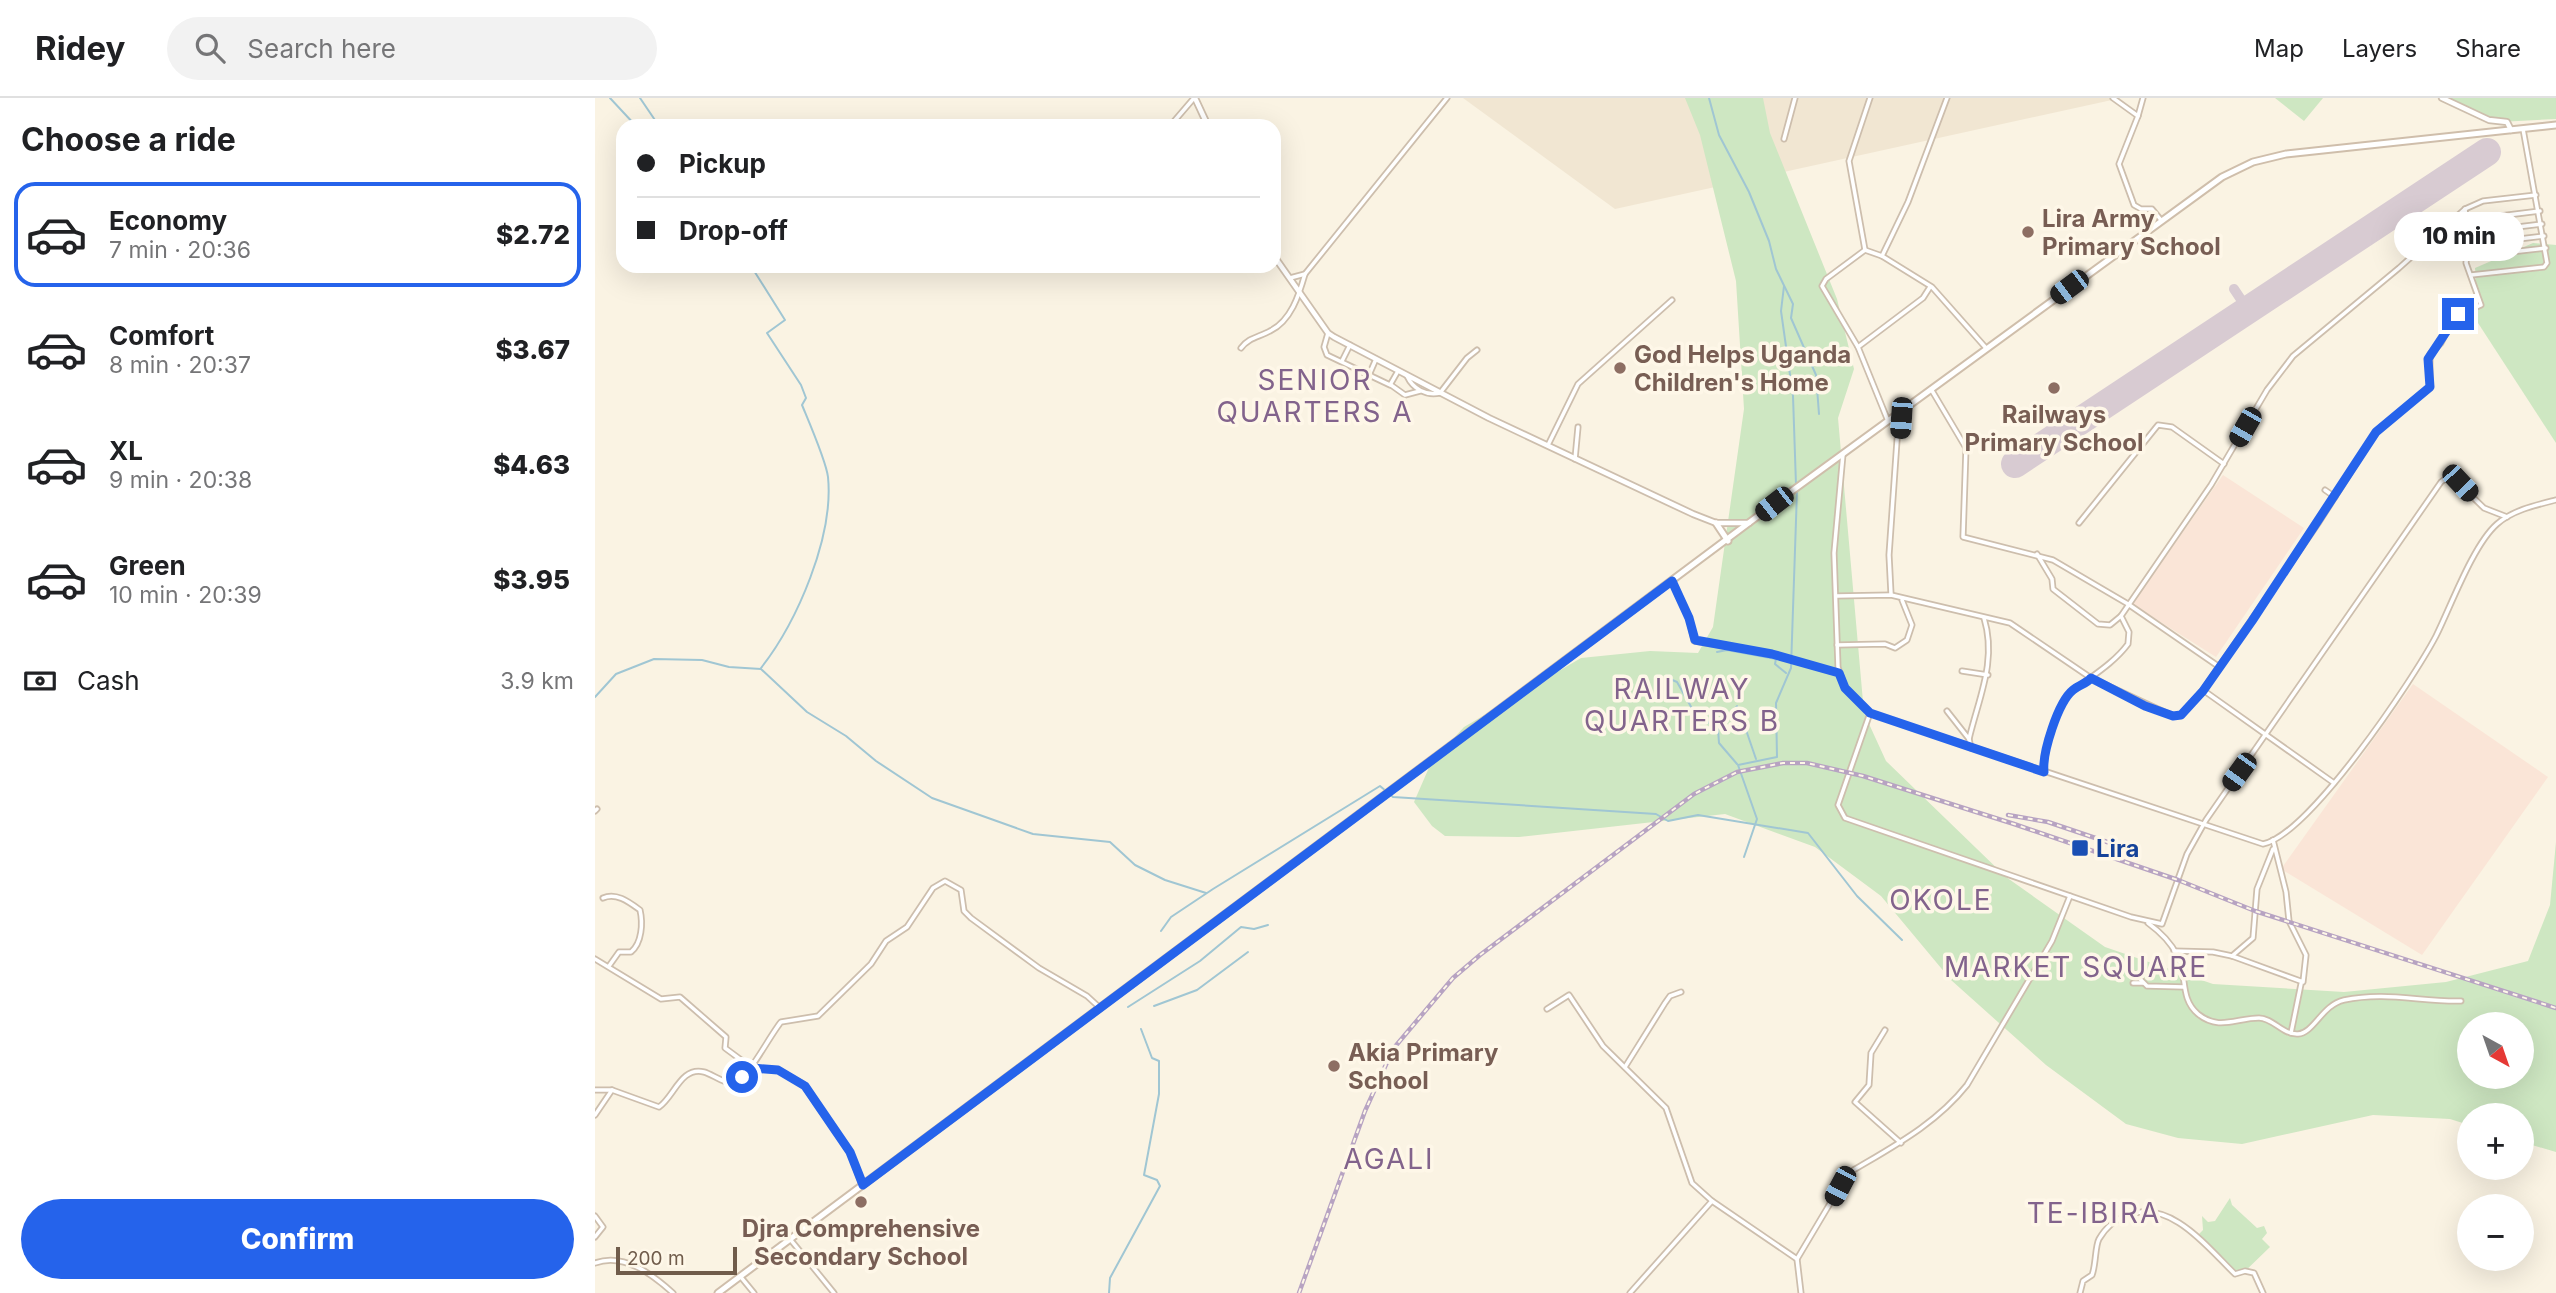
<!DOCTYPE html>
<html lang="en">
<head>
<meta charset="utf-8">
<style>
  body { margin:0; font-family:Inter,sans-serif; background:#f2f2f2; color:#202124; height:100vh; display:flex; flex-direction:column; font-size:26px; white-space:nowrap }
  * { box-sizing:border-box; margin:0 }
  p { font-size:23px; color:#757577 }
  .icon { flex:none; width:38px; height:38px; fill:none; stroke:currentColor; stroke-width:2; stroke-linecap:round; stroke-linejoin:round }
  .map { position:relative; flex:1; overflow:hidden }
  .side { display:flex; flex-direction:column; background:#fff; width:595px }
  .side>* { flex:none }
  .hud { position:absolute; left:21px; top:21px; width:665px; height:154px; border-radius:21px; box-shadow:0 7px 28px #0002; display:grid; align-content:center; height:154px; padding:0 21px; background:#fff }
  .needle { width:46px; rotate:140deg }
  .controls { position:absolute; left:1862px; top:914px; display:grid; gap:14px }
  .controls a { display:grid; place-items:center; width:77px; height:77px; border-radius:50%; background:#fff; box-shadow:0 7px 28px #0002; font-size:35px }
  .scale { position:absolute; left:21px; bottom:18px; width:121px; box-sizing:border-box; padding-left:7px; border:4px solid #705c4b; border-top:0; font-size:19px; line-height:24px; white-space:nowrap; color:#705c4b; -webkit-text-stroke:5px #fef7e8; paint-order:stroke }
  .end { position:absolute; width:32px; height:32px; margin:-16px; border:9px solid #2563eb; background:#fff; box-shadow:0 0 0 4px #fff }
  .from { border-radius:50% }
  .bubble { position:absolute; height:49px; border-radius:24px; background:#fff; box-shadow:0 7px 28px #0002; font-size:23px; font-weight:800; line-height:49px; text-align:center }
  .car { position:absolute; width:21px; height:42px; margin:-21px -10px; border-radius:9px; box-shadow:0 0 5px 2px #0007; background:linear-gradient(#222 24%,#8ab4d8 0 40%,#222 0 76%,#8ab4d8 0 86%,#222 0) }
  .hud b { display:flex; align-items:center; gap:24px; height:66px; font-size:26px }
  .hud b+b { border-top:2px solid #e0e0e0 }
  .hud i { width:18px; height:18px; background:#202124 }
  ul { padding:0; list-style:none }
  li { display:flex; align-items:center; gap:21px; height:105px; margin:0 14px 10px; padding:0 7px; border:4px solid transparent; border-radius:21px }
  li div { flex:1 }
  li b { display:block; font-size:26px }
  li em { font-style:normal; font-weight:800 }
  li.selected { border-color:#2563eb }
  li>.icon { width:63px; height:63px; stroke-width:1.5 }
  h2 { padding:0 21px; font-size:32px; line-height:84px }
  .pay { display:flex; align-items:center; gap:18px; height:77px; padding:0 21px; font-size:26px }
  .pay p { margin-inline-start:auto }
  .action { display:flex; gap:14px; margin-top:auto; padding:14px 21px }
  .action a { flex:1; height:80px; border-radius:42px; background:#2563eb; color:#fff; font-size:28px; font-weight:800; line-height:80px; text-align:center }
  header { display:flex; align-items:center; gap:42px; box-sizing:border-box; height:98px; padding:0 35px; background:#fff; border-bottom:2px solid #e0e0e0 }
  header strong { font-size:33px }
  nav { display:flex; gap:38px; margin-inline-start:auto; font-size:24px }
  .search { width:490px; height:63px; background:#f2f2f2; display:flex; align-items:center; gap:18px; box-sizing:border-box; padding:0 24px; border-radius:38px; color:#757577; font-size:26px }
  main { display:flex; flex:1; min-height:0 }
  .map>svg:first-child { display:block }
</style>
</head>
<body>
<header>
<strong>Ridey</strong>
<div class="search"><svg class="icon" aria-label="search" viewBox="0 0 24 24"><circle cx="10" cy="10" r="6"/><path d="M15 15l6 6"/></svg>Search here</div>
<nav><a>Map</a><a>Layers</a><a>Share</a></nav>
</header>
<main>
<section class="side">
<h2>Choose a ride</h2>
<ul>
<li class="selected"><svg class="icon" aria-label="car" viewBox="0 0 24 24"><path d="M5 17H2v-5l4-1 3-4h7l3 4 3 1v5h-3M9 17h6M6 11h13"/><circle cx="7" cy="17" r="2"/><circle cx="17" cy="17" r="2"/></svg><div><b>Economy</b><p>7 min · 20:36</p></div><em>$2.72</em></li>
<li><svg class="icon" aria-label="car" viewBox="0 0 24 24"><path d="M5 17H2v-5l4-1 3-4h7l3 4 3 1v5h-3M9 17h6M6 11h13"/><circle cx="7" cy="17" r="2"/><circle cx="17" cy="17" r="2"/></svg><div><b>Comfort</b><p>8 min · 20:37</p></div><em>$3.67</em></li>
<li><svg class="icon" aria-label="car" viewBox="0 0 24 24"><path d="M5 17H2v-5l4-1 3-4h7l3 4 3 1v5h-3M9 17h6M6 11h13"/><circle cx="7" cy="17" r="2"/><circle cx="17" cy="17" r="2"/></svg><div><b>XL</b><p>9 min · 20:38</p></div><em>$4.63</em></li>
<li><svg class="icon" aria-label="car" viewBox="0 0 24 24"><path d="M5 17H2v-5l4-1 3-4h7l3 4 3 1v5h-3M9 17h6M6 11h13"/><circle cx="7" cy="17" r="2"/><circle cx="17" cy="17" r="2"/></svg><div><b>Green</b><p>10 min · 20:39</p></div><em>$3.95</em></li>
</ul>
<div class="pay"><svg class="icon" aria-label="cash" viewBox="0 0 24 24"><path d="M3 7h18v10H3z"/><circle cx="12" cy="12" r="2"/></svg>Cash<p>3.9 km</p></div>
<div class="action"><a>Confirm</a></div>
</section>
<div class="map">
<svg width="1961" height="1195" viewBox="0 0 1961 1195">
  <rect width="100%" height="100%" fill="#faf3e3"/>
  <path fill="#f1e6d2" d="M868,0H1526L1020,111Z"/>
  <g fill="#fae5d7">
    <path d="M1628,377L1709,430L1621,559L1537,506Z"/>
    <path d="M1818,586L1953,679L1827,857L1686,771Z"/>
  </g>
  <g fill="#cee7c2" fill-rule="evenodd">
    <path d="M1090,0H1168L1175,35L1242,201L1259,271L1243,320L1269,615L1291,663L1411,779L1510,849L1618,886L1749,894L1851,884L1933,863L1955,807L1961,744V1054L1927,1044V1017H1874V1027L1855,1021L1778,1017L1647,1046L1583,1040L1531,1026L1451,967L1356,882L1286,798L1220,749L1130,716L924,739L850,738L837,728L819,704L836,665L869,629L986,560L1055,553L1103,555L1118,529L1149,311L1141,183L1105,37ZM1874,926H1927V978H1874Z"/>
    <path d="M1680,0H1728L1709,23Z"/>
    <path d="M1853,0H1961V21L1904,24Z"/>
    <path d="M1938,145L1961,147V345L1883,225L1880,170Z"/>
    <path d="M1635,1100L1637,1107L1662,1130L1669,1128L1672,1135L1667,1141L1675,1149L1645,1178L1602,1138L1608,1132L1607,1118L1613,1124L1620,1123Z"/>
  </g>
  <g fill="none" stroke-linecap="round" stroke-linejoin="round">
    <g stroke="#a0c6d3" stroke-width="2">
      <path d="M15,0L41,28"/>
      <path d="M45,0L64,28"/>
      <path d="M1114,0L1124,37L1154,94L1174,143L1181,171L1198,206L1196,220L1221,277L1224,316"/>
      <path d="M156,168L190,222L172,235L206,287L211,300L207,307C214,324 231,363 233,379C239,439 202,524 166,570"/>
      <path d="M1189,188L1186,213L1198,298L1201,387"/>
      <path d="M1122,554L1132,552L1181,561L1180,566L1191,575"/>
      <path d="M1075,581L1082,584L1099,614L1123,631L1124,645L1142,666"/>
      <path d="M0,599L21,576L59,561L107,562L134,569L166,571L212,614L251,638L281,663L337,700L438,736L515,744L540,767L570,782L611,795"/>
      <path d="M1142,608L1138,613L1150,629L1161,661"/>
      <path d="M1149,759L1162,721L1143,667L1182,659L1181,605L1196,570L1202,393"/>
      <path d="M566,833L576,819L618,791L785,688L798,699L1061,716L1073,723L1103,717L1213,735L1262,798L1307,842"/>
      <path d="M559,908L602,892L653,854"/>
      <path d="M533,909L605,863L646,829L659,831L673,827"/>
      <path d="M1873,928L1874,930"/>
      <path d="M514,1195L515,1180L565,1088L562,1082L549,1077L564,996V963L557,960L546,931"/>
    </g>
    <path stroke="#d8cbd2" stroke-width="10" d="M1639,191L1653,212"/>
    <path stroke="#d8cbd2" stroke-width="28" d="M1420,366L1892,54"/>
    <defs>
      <g id="minor">
        <path d="M1518,0L1543,18L1524,66L1539,107L1546,111H1557L1566,122"/>
        <path d="M1543,18L1548,0"/>
        <path d="M575,28L599,0"/>
        <path d="M1189,41L1200,0"/>
        <path d="M1872,122L1945,113"/>
        <path d="M1873,135L1947,126"/>
        <path d="M1873,147L1949,138"/>
        <path d="M1270,152L1231,181L1227,188L1263,249L1293,323"/>
        <path d="M1270,152L1287,158L1313,104L1352,0"/>
        <path d="M1270,152L1254,63L1275,0"/>
        <path d="M1287,158L1337,189L1391,250"/>
        <path d="M1872,159L1951,150"/>
        <path d="M1876,177L1949,169L1952,165L1928,31"/>
        <path d="M695,180L710,176"/>
        <path d="M733,235L729,249L732,257L795,287L803,273"/>
        <path d="M1263,249L1328,200L1335,189"/>
        <path d="M646,250C653,240 664,239 675,233C696,223 704,197 710,176L852,0"/>
        <path d="M747,263L755,247"/>
        <path d="M774,277L781,261"/>
        <path d="M812,278C818,291 831,298 845,295L872,260L882,252"/>
        <path d="M796,287L810,297L825,293"/>
        <path d="M1336,291L1371,350L1368,439L1458,462L1533,506L1623,568"/>
        <path d="M953,347L983,286L1077,202"/>
        <path d="M1248,356L1239,455L1243,569L1250,590L1275,615L1668,746C1714,737 1818,582 1841,538C1856,508 1878,447 1902,426C1918,412 1941,407 1961,402"/>
        <path d="M980,361L983,329"/>
        <path d="M1730,392L1740,399"/>
        <path d="M1484,425L1563,327L1577,329L1629,366"/>
        <path d="M1442,456L1457,481L1458,491L1503,526L1515,527L1526,518"/>
        <path d="M1077,483L1094,520L1099,543L1177,556L1244,575"/>
        <path d="M1296,496L1294,457L1304,314"/>
        <path d="M1241,498L1296,497L1415,525L1496,580L1578,618L1586,617L1608,592"/>
        <path d="M1242,547L1290,546L1300,550L1312,542L1317,527L1307,502"/>
        <path d="M1367,573L1393,577"/>
        <path d="M1352,613L1374,641L1376,650"/>
        <path d="M1275,615L1243,707L1250,720L1536,819L1567,826L1592,756L1611,722L1846,384L1855,377L1889,410L1912,419"/>
        <path d="M1374,641C1384,599 1402,563 1389,520"/>
        <path d="M1449,673C1447,655 1463,602 1479,592C1497,578 1519,565 1533,546L1534,534L1526,518L1616,387L1672,292L1698,258L1804,170L1870,111L1888,103L1941,97"/>
        <path d="M1739,685L1608,592L1724,424L1781,334L1835,289V256L1846,245L1859,219L1886,207L1871,165L1873,142L1870,111"/>
        <path d="M0,713L2,711"/>
        <path d="M8,800C21,794 34,804 45,812C48,825 47,845 36,854H24L14,868"/>
        <path d="M1553,825C1564,833 1576,845 1582,857C1593,877 1584,900 1603,916C1624,933 1641,920 1664,920C1678,920 1688,937 1703,936C1719,935 1727,907 1749,902C1791,893 1825,904 1866,903"/>
        <path d="M1579,853L1618,854L1637,858L1708,884L1711,857L1694,823L1691,794L1678,742"/>
        <path d="M1637,858L1658,840L1662,791L1678,751"/>
        <path d="M0,861L66,901L85,899L131,939L130,950L157,970L183,972L208,986L255,1054L267,1087"/>
        <path d="M1540,876L1552,888L1589,889"/>
        <path d="M1538,885H1548"/>
        <path d="M952,911L974,897L1008,948L1071,1010L1097,1085L1117,1103L1035,1195"/>
        <path d="M1290,932L1276,955L1274,987L1260,1004L1306,1045"/>
        <path d="M1696,935L1706,886"/>
        <path d="M1030,969L1070,905L1075,898L1086,894"/>
        <path d="M0,992H17L64,1009C79,999 86,968 109,974C117,976 131,987 140,985C153,981 175,937 186,924L223,918L276,866L291,843L312,829L338,790L350,783L366,792L369,813L376,820L444,870L492,898L504,909"/>
        <path d="M0,1017L17,992"/>
        <path d="M1117,1103L1202,1161"/>
        <path d="M0,1118L8,1129L0,1139"/>
        <path d="M195,1141L239,1195"/>
        <path d="M0,1165C29,1154 58,1177 78,1195"/>
        <path d="M145,1178L159,1195"/>
        <path d="M1206,1195L1202,1161L1249,1082L1257,1073C1299,1048 1341,1026 1372,987L1457,843L1475,798"/>
        <path d="M1485,1195L1488,1183L1497,1177C1501,1167 1500,1148 1504,1141C1511,1129 1521,1121 1533,1117C1576,1101 1612,1149 1640,1176L1650,1173L1659,1175L1668,1195"/>
      </g>
      <g id="tertiary">
        <path d="M600,0L613,28"/>
        <path d="M1847,0L1894,22L1912,24L1916,32"/>
        <path d="M679,158L733,235L739,239L894,320L1098,416L1121,425H1154"/>
      </g>
      <g id="secondary">
        <path d="M1121,425L1133,443"/>
        <path d="M123,1195L1179,406L1627,79L1658,64L1691,56L1961,27"/>
      </g>
    </defs>
    <use href="#minor" stroke="#cdbead" stroke-width="7"/>
    <use href="#tertiary" stroke="#cdbead" stroke-width="8"/>
    <use href="#secondary" stroke="#cfbeab" stroke-width="9"/>
    <use href="#minor" stroke="#fff" stroke-width="3.5"/>
    <use href="#tertiary" stroke="#fff" stroke-width="4.5"/>
    <use href="#secondary" stroke="#fff" stroke-width="5"/>
    <defs>
      <g id="rail">
        <path d="M1413,717L1453,724L1527,749"/>
        <path d="M704,1195L770,1013L798,951L858,880L885,857L1099,696L1142,674L1188,665H1212L1268,678L1419,726L1583,782L1660,813L1961,910"/>
      </g>
    </defs>
    <use href="#rail" stroke="#b7a3c2" stroke-width="4.5"/>
    <use href="#rail" stroke="#fef7e8" stroke-width="2" stroke-dasharray="5" stroke-linecap="butt"/>
  </g>
  <g fill="none" stroke-linecap="round" stroke-linejoin="round">
    <path stroke="#2563eb" stroke-width="9" d="M147,979L157,970L183,972L210,988L255,1054L268,1087L1077,483L1094,520L1100,542L1177,556L1244,575L1250,590L1275,615L1449,674C1447,655 1463,604 1478,592C1484,587 1491,586 1496,580L1550,608L1578,618L1586,617L1608,593L1657,523L1781,334L1835,289L1833,261L1863,216"/>
  </g>
  <g fill="#8d6e63" stroke="#fef7e8" stroke-width="2.5">
    <circle cx="1433" cy="134" r="7"/>
    <circle cx="1025" cy="270" r="7"/>
    <circle cx="1459" cy="290" r="7"/>
    <circle cx="739" cy="968" r="7"/>
    <circle cx="266" cy="1104" r="7"/>
  </g>
  <rect fill="#1a4fb4" stroke="#fef7e8" stroke-width="2.5" x="1476" y="741" width="18" height="18" rx="3.5"/>
  <g text-anchor="middle" dominant-baseline="central" stroke-width="7" stroke-linejoin="round" paint-order="stroke">
    <g font-size="24" font-weight="bold" fill="#785e54" stroke="#fef7e8" text-anchor="start">
      <text x="1447" y="120">Lira Army<tspan x="1447" dy="28">Primary School</tspan></text>
      <text x="1039" y="256">God Helps Uganda<tspan x="1039" dy="28">Children's Home</tspan></text>
      <text x="1459" y="316" text-anchor="middle">Railways<tspan x="1459" dy="28">Primary School</tspan></text>
      <text x="753" y="954">Akia Primary<tspan x="753" dy="28">School</tspan></text>
      <text x="266" y="1130" text-anchor="middle">Djra Comprehensive<tspan x="266" dy="28">Secondary School</tspan></text>
    </g>
    <g font-size="24" font-weight="bold" fill="#164399" stroke="#fef7e8" text-anchor="start">
      <text x="1501" y="750">Lira</text>
    </g>
    <g font-size="28" letter-spacing="2" fill="#82638c" stroke="#fef7e8">
      <text x="720" y="282">SENIOR<tspan x="720" dy="32">QUARTERS A</tspan></text>
      <text x="1087" y="591">RAILWAY<tspan x="1087" dy="32">QUARTERS B</tspan></text>
      <text x="1346" y="802">OKOLE</text>
      <text x="1481" y="869">MARKET SQUARE</text>
      <text x="794" y="1061">AGALI</text>
      <text x="1499" y="1115">TE-IBIRA</text>
    </g>
  </g>
</svg>
<div class="controls">
<a><svg class="needle" viewBox="-14 -14 28 28"><path d="M0-13l5 13h-10z" fill="#e53935"/><path d="M0 13l5-13h-10z" fill="#757577"/></svg></a>
<a>+</a>
<a>−</a>
</div>
<div class="scale">200 m</div>
<i class="end from" style="left:147px;top:979px"></i>
<i class="end" style="left:1863px;top:216px"></i>
<div class="bubble" style="left:1799px;top:114px;width:130px">10 min</div>
<i class="car" style="left:1474px;top:189px;rotate:233deg"></i>
<i class="car" style="left:1306px;top:320px;rotate:184deg"></i>
<i class="car" style="left:1650px;top:329px;rotate:210deg"></i>
<i class="car" style="left:1865px;top:385px;rotate:137deg"></i>
<i class="car" style="left:1179px;top:406px;rotate:232deg"></i>
<i class="car" style="left:1644px;top:674px;rotate:216deg"></i>
<i class="car" style="left:1245px;top:1088px;rotate:208deg"></i>
<div class="hud">
<b><i class="from"></i>Pickup</b>
<b><i></i>Drop-off</b>
</div>
</div>
</main>
</body>
</html>
